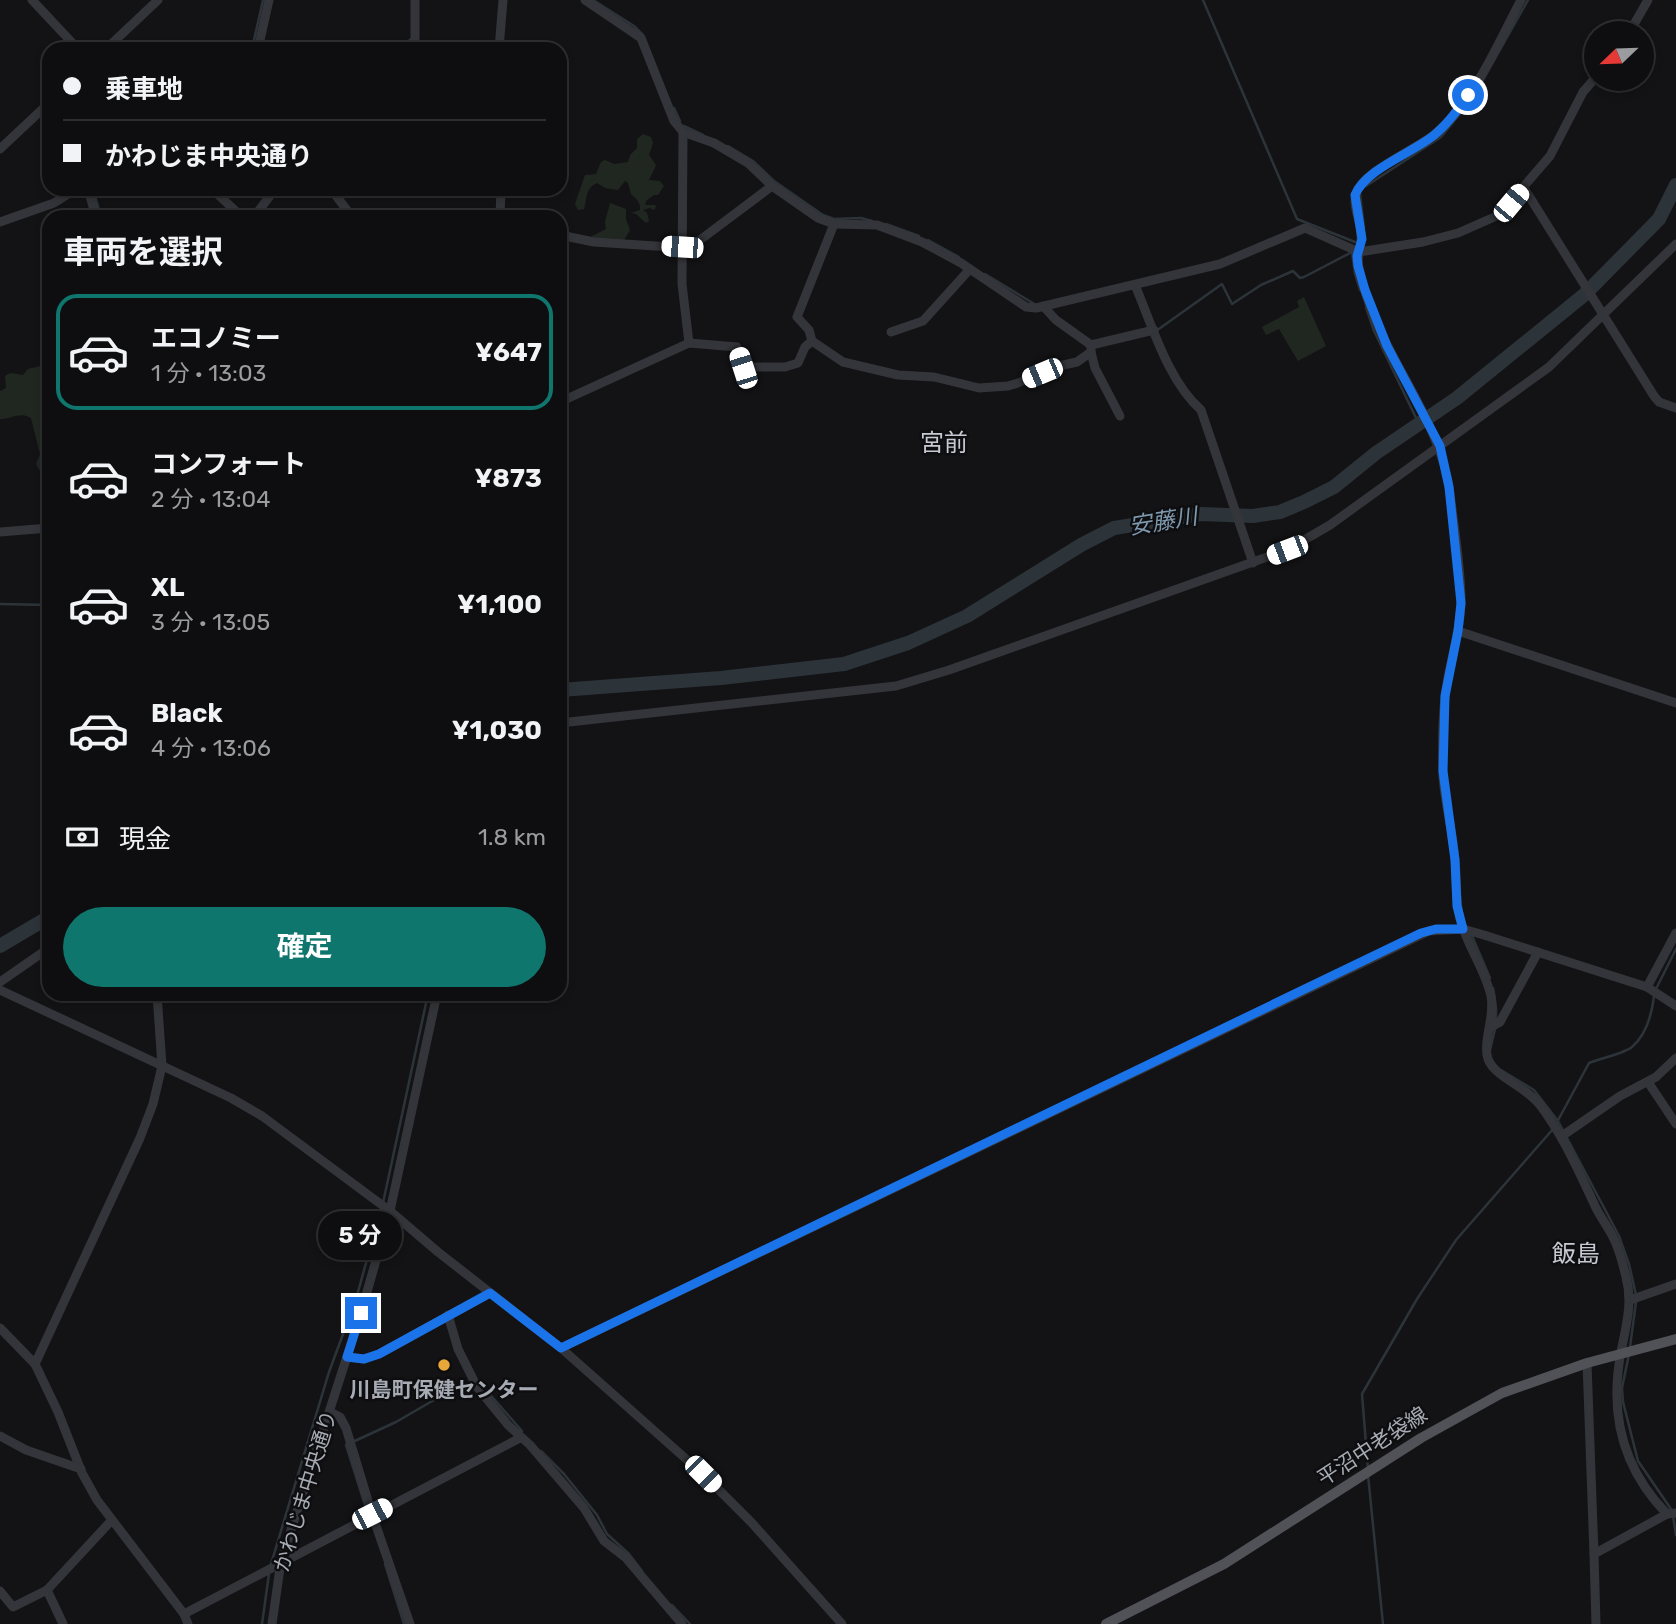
<!DOCTYPE html>
<html lang="ja">
<head>
<meta charset="utf-8">
<style>
  body { margin:0; font-family:Rubik,"Noto Sans JP",sans-serif; background:#171719; color:#f1f3f6; height:100vh; display:flex; flex-direction:column; font-size:26px; white-space:nowrap }
  * { box-sizing:border-box; margin:0 }
  p { font-size:23px; color:#9b9c9f }
  .icon { flex:none; width:38px; height:38px; fill:none; stroke:currentColor; stroke-width:2; stroke-linecap:round; stroke-linejoin:round }
  .map { position:relative; flex:1; overflow:hidden }
  .sheet { position:absolute; left:42px; top:210px; width:525px; height:791px; display:flex; flex-direction:column; background:#0e0e10; border-radius:21px; box-shadow:0 4px 10px #0003,0 0 0 2px #2e2e30 }
  .sheet>* { flex:none }
  .guide { position:absolute; left:42px; top:42px; width:525px; height:154px; border-radius:21px; box-shadow:0 4px 10px #0003,0 0 0 2px #2e2e30; display:grid; align-content:center; height:154px; padding:0 21px; background:#0e0e10 }
  .needle { width:46px; rotate:247deg }
  .tools { position:absolute; left:1584px; top:21px; display:grid; gap:14px }
  .tools a { display:grid; place-items:center; width:70px; height:70px; border-radius:50%; background:#0e0e10; box-shadow:0 4px 10px #0003,0 0 0 2px #2e2e30; font-size:35px }
  .end { position:absolute; width:32px; height:32px; margin:-16px; border:9px solid #1a73e8; background:#fff; box-shadow:0 0 0 4px #fff }
  .from { border-radius:50% }
  .bubble { position:absolute; height:49px; border-radius:24px; background:#0e0e10; box-shadow:0 4px 10px #0003,0 0 0 2px #2e2e30; font-size:23px; font-weight:700; line-height:49px; text-align:center }
  .car { position:absolute; width:21px; height:42px; margin:-21px -10px; border-radius:9px; box-shadow:0 0 5px 2px #0007; background:linear-gradient(#fff 24%,#345 0 40%,#fff 0 76%,#345 0 86%,#fff 0) }
  .guide b { display:flex; align-items:center; gap:24px; height:66px; font-size:26px }
  .guide b+b { border-top:2px solid #2e2e30 }
  .guide i { width:18px; height:18px; background:#f1f3f6 }
  ul { padding:0; list-style:none }
  li { display:flex; align-items:center; gap:21px; height:116px; margin:0 14px 10px; padding:0 7px; border:4px solid transparent; border-radius:21px }
  li div { flex:1 }
  li b { display:block; font-size:26px }
  li em { font-style:normal; font-weight:700 }
  li.active { border-color:#0f766e }
  li>.icon { width:63px; height:63px; stroke-width:1.5 }
  h2 { padding:0 21px; font-size:32px; line-height:84px }
  .pay { display:flex; align-items:center; gap:18px; height:77px; padding:0 21px; font-size:26px }
  .pay p { margin-inline-start:auto }
  .primary-button { display:flex; gap:14px; margin-top:auto; padding:14px 21px }
  .primary-button a { flex:1; height:80px; border-radius:42px; background:#0f766e; color:#fff; font-size:28px; font-weight:700; line-height:80px; text-align:center }
  .map>svg:first-child { display:block }
</style>
</head>
<body>
<div class="map">
<svg width="1676" height="1624" viewBox="0 0 1676 1624">
  <rect width="100%" height="100%" fill="#131315"/>
  <g fill="#202720">
    <path d="M643,134L651,137L653,143L649,155L656,165L649,180L660,181L664,186L658,195H654L647,200L645,205H655L656,207L654,210L650,208L643,210L647,213L649,221L646,223L636,214L631,213L640,210C641,203 636,198 631,194L628,183L625,181L618,190L605,188L597,183C585,188 587,199 584,209L578,210L575,204L585,175L596,174L601,162L605,160L614,164L628,162L630,155L637,148V139Z"/>
    <path d="M610,203L626,209V219L630,230L624,240L592,239V236L606,229L605,222Z"/>
    <path d="M1304,297L1326,346L1298,361L1279,329L1266,335L1262,327L1299,307L1297,301Z"/>
    <path d="M49,364V445H47L49,486L36,464L40,454L31,418C21,411 11,419 0,419V391L6,388L5,376L10,373L23,375L28,369Z"/>
  </g>
  <g fill="none" stroke-linecap="round" stroke-linejoin="round">
    <g stroke="#2c343a" stroke-width="2.5">
      <path d="M593,0L634,26L643,35"/>
      <path d="M1203,0L1297,219L1355,242"/>
      <path d="M252,49L263,0"/>
      <path d="M1478,89L1528,0"/>
      <path d="M674,108L680,121"/>
      <path d="M684,126L703,135"/>
      <path d="M728,146L753,161L774,181L823,215L834,219L861,218L872,221"/>
      <path d="M1366,186L1441,137L1464,109"/>
      <path d="M93,189L101,217"/>
      <path d="M1360,194L1364,228"/>
      <path d="M886,224L919,236"/>
      <path d="M928,240L959,257"/>
      <path d="M1352,252L1355,274L1360,290"/>
      <path d="M985,274L1036,305"/>
      <path d="M1366,307L1374,331L1419,424"/>
      <path d="M1156,331L1222,284L1232,304L1261,285L1293,271L1300,278L1304,277L1352,252"/>
      <path d="M0,604L49,605"/>
      <path d="M1472,936L1490,978"/>
      <path d="M1493,988L1496,1008V1023"/>
      <path d="M1656,989L1676,949"/>
      <path d="M1490,1050L1495,1029"/>
      <path d="M1501,1070L1534,1090L1558,1121L1619,1236L1629,1264L1636,1295"/>
      <path d="M1556,1124L1589,1063C1600,1058 1624,1054 1632,1047C1646,1035 1652,1013 1654,996"/>
      <path d="M383,1203L428,994"/>
      <path d="M1630,1347L1636,1302"/>
      <path d="M1629,1354L1622,1388L1623,1402L1638,1461L1671,1509"/>
      <path d="M478,1381L522,1431"/>
      <path d="M541,1451L564,1474L597,1515L607,1534L629,1554L642,1571"/>
      <path d="M1368,1469L1362,1394L1417,1299L1456,1240L1553,1129"/>
      <path d="M1368,1475L1383,1624"/>
      <path d="M366,1508L346,1445L396,1422L434,1400L472,1383"/>
      <path d="M1673,1516L1676,1535"/>
      <path d="M271,1564L329,1372L356,1299L381,1209"/>
      <path d="M385,1564L404,1624"/>
      <path d="M672,1605L690,1624"/>
      <path d="M262,1624L269,1574"/>
    </g>
    <g stroke="#2c343a" stroke-width="14">
      <path d="M560,690L721,678L844,664L908,643L967,616L1081,545L1114,528L1201,514L1253,516L1280,512L1304,502L1334,487L1376,453L1457,398L1584,295L1659,219L1676,185"/>
      <path d="M0,946L49,917"/>
    </g>
    <g stroke="#34353a" stroke-width="9">
      <path d="M32,0L78,49"/>
      <path d="M585,0L641,38L674,121L683,132L714,143L748,163L772,186L818,218L834,224L877,225L922,242L961,263L1026,307L1036,308L1220,264L1305,228L1359,252L1423,242L1458,233L1499,215L1550,156L1583,92L1596,77"/>
      <path d="M1521,0C1497,45 1475,100 1435,134C1417,149 1361,172 1356,194C1352,206 1361,222 1361,235C1362,246 1356,256 1359,268C1374,349 1439,411 1450,493C1454,528 1461,566 1461,601C1461,630 1451,657 1447,684C1442,713 1442,747 1443,777C1445,805 1453,832 1455,860C1457,880 1455,899 1460,919C1467,946 1485,969 1491,996C1495,1018 1484,1035 1487,1055C1490,1076 1525,1085 1540,1105C1564,1137 1579,1172 1596,1208C1601,1218 1608,1227 1613,1237C1619,1249 1623,1264 1626,1277C1633,1303 1626,1326 1621,1352C1609,1414 1622,1468 1667,1514L1676,1513"/>
      <path d="M1629,33L1648,0"/>
      <path d="M106,49L158,0"/>
      <path d="M258,49L269,0"/>
      <path d="M389,49L408,46L415,40V0"/>
      <path d="M499,49L503,0"/>
      <path d="M683,132L682,284L689,343L737,347L743,367H785L798,363L805,347L812,341"/>
      <path d="M0,149L49,103"/>
      <path d="M1524,188L1654,396L1659,402L1676,408"/>
      <path d="M88,189L96,217"/>
      <path d="M212,189L242,217"/>
      <path d="M331,189L352,217"/>
      <path d="M254,217L275,189"/>
      <path d="M500,217L501,189"/>
      <path d="M0,222L54,203L76,189"/>
      <path d="M834,224L797,317L809,330L812,341L843,362L898,375L934,377L979,388L1008,386L1018,383L1054,367L1077,362L1091,352V345"/>
      <path d="M560,235L594,242L686,248L692,246L772,186"/>
      <path d="M1135,285C1152,325 1168,381 1201,410L1253,563"/>
      <path d="M1043,306L1056,320L1091,345"/>
      <path d="M891,332L923,321L970,269"/>
      <path d="M1091,345L1154,330"/>
      <path d="M1091,352L1095,368L1120,416"/>
      <path d="M560,402L689,343"/>
      <path d="M0,532L49,528"/>
      <path d="M1458,631L1676,703"/>
      <path d="M560,723L896,686L949,670L1287,550L1330,525L1549,367L1676,244"/>
      <path d="M0,982L49,948"/>
      <path d="M1647,987L1676,933"/>
      <path d="M0,990L231,1098L262,1116L390,1211L438,1252L561,1348L703,1474L751,1522L842,1624"/>
      <path d="M1491,1027L1500,1022L1538,952"/>
      <path d="M1648,1082L1676,1124"/>
      <path d="M1562,1136L1620,1096L1656,1077L1676,1058"/>
      <path d="M1630,1300L1676,1284"/>
      <path d="M448,1315L458,1349L477,1387L508,1425L530,1445L584,1508L604,1541L626,1558L682,1624"/>
      <path d="M0,1328L35,1364L58,1412L82,1473L97,1500L184,1614L188,1624"/>
      <path d="M561,1348L1429,931L1463,929L1484,935L1647,987L1676,1006"/>
      <path d="M347,1357L364,1359L379,1354L490,1293"/>
      <path d="M1587,1363L1594,1554"/>
      <path d="M35,1364L140,1138L153,1104L162,1066L157,994"/>
      <path d="M330,1412L340,1417L346,1428L372,1514L410,1624"/>
      <path d="M0,1436L26,1450L81,1469"/>
      <path d="M47,1590L63,1624"/>
      <path d="M0,1591L13,1607L47,1590L111,1521"/>
      <path d="M184,1614L520,1438"/>
      <path d="M272,1624L281,1561L361,1313L390,1211L437,994"/>
      <path d="M1596,1624L1594,1554L1667,1514"/>
    </g>
    <path stroke="#515258" stroke-width="10" d="M1106,1624L1224,1564L1421,1438L1502,1393L1587,1363L1676,1339"/>
  </g>
  <g fill="none" stroke-linecap="round" stroke-linejoin="round">
    <path stroke="#1a73e8" stroke-width="9" d="M361,1313L347,1357L364,1359L379,1354L490,1293L561,1348L1421,933L1436,929H1463L1457,906L1455,860L1443,771L1445,696L1458,631L1461,603L1449,487L1440,446L1387,346L1365,290L1358,266L1357,256L1362,239L1355,195C1366,169 1410,154 1433,136C1447,125 1458,110 1468,95"/>
  </g>
  <circle fill="#e7a739" stroke="#0e0e10" stroke-width="2.5" cx="444" cy="1365" r="7"/>
  <g text-anchor="middle" dominant-baseline="central" stroke-width="5" stroke-linejoin="round" paint-order="stroke">
    <g font-size="21" font-weight="bold" fill="#a6abb4" stroke="#0e0e10">
      <text x="444" y="1389">川島町保健センター</text>
    </g>
    <g font-size="21" fill="#a6abb4" stroke="#0e0e10">
      <text transform="translate(1372 1446) rotate(-33)">平沼中老袋線</text>
      <text transform="translate(305 1491) rotate(-73)">かわじま中央通り</text>
    </g>
    <g font-size="23" font-style="italic" fill="#7e99ae" stroke="#0e0e10">
      <text transform="translate(1163 521) rotate(-9)">安藤川</text>
    </g>
    <g font-size="24" fill="#c6c9d1" stroke="#0e0e10">
      <text x="944" y="443">宮前</text>
      <text x="1576" y="1254">飯島</text>
    </g>
  </g>
</svg>
<div class="tools">
<a><svg class="needle" viewBox="-14 -14 28 28"><path d="M0-13l5 13h-10z" fill="#e53935"/><path d="M0 13l5-13h-10z" fill="#9b9c9f"/></svg></a>
</div>
<i class="end from" style="left:1468px;top:95px"></i>
<i class="end" style="left:361px;top:1313px"></i>
<div class="bubble" style="left:318px;top:1211px;width:84px">5 分</div>
<i class="car" style="left:1511px;top:203px;rotate:40deg"></i>
<i class="car" style="left:682px;top:247px;rotate:274deg"></i>
<i class="car" style="left:743px;top:368px;rotate:342deg"></i>
<i class="car" style="left:1042px;top:373px;rotate:247deg"></i>
<i class="car" style="left:1287px;top:550px;rotate:249deg"></i>
<i class="car" style="left:703px;top:1474px;rotate:135deg"></i>
<i class="car" style="left:372px;top:1514px;rotate:63deg"></i>
<div class="guide">
<b><i class="from"></i>乗車地</b>
<b><i></i>かわじま中央通り</b>
</div>
<section class="sheet">
<h2>車両を選択</h2>
<ul>
<li class="active"><svg class="icon" aria-label="car" viewBox="0 0 24 24"><path d="M5 17H2v-5l4-1 3-4h7l3 4 3 1v5h-3M9 17h6M6 11h13"/><circle cx="7" cy="17" r="2"/><circle cx="17" cy="17" r="2"/></svg><div><b>エコノミー</b><p>1 分 · 13:03</p></div><em>¥647</em></li>
<li><svg class="icon" aria-label="car" viewBox="0 0 24 24"><path d="M5 17H2v-5l4-1 3-4h7l3 4 3 1v5h-3M9 17h6M6 11h13"/><circle cx="7" cy="17" r="2"/><circle cx="17" cy="17" r="2"/></svg><div><b>コンフォート</b><p>2 分 · 13:04</p></div><em>¥873</em></li>
<li><svg class="icon" aria-label="car" viewBox="0 0 24 24"><path d="M5 17H2v-5l4-1 3-4h7l3 4 3 1v5h-3M9 17h6M6 11h13"/><circle cx="7" cy="17" r="2"/><circle cx="17" cy="17" r="2"/></svg><div><b>XL</b><p>3 分 · 13:05</p></div><em>¥1,100</em></li>
<li><svg class="icon" aria-label="car" viewBox="0 0 24 24"><path d="M5 17H2v-5l4-1 3-4h7l3 4 3 1v5h-3M9 17h6M6 11h13"/><circle cx="7" cy="17" r="2"/><circle cx="17" cy="17" r="2"/></svg><div><b>Black</b><p>4 分 · 13:06</p></div><em>¥1,030</em></li>
</ul>
<div class="pay"><svg class="icon" aria-label="cash" viewBox="0 0 24 24"><path d="M3 7h18v10H3z"/><circle cx="12" cy="12" r="2"/></svg>現金<p>1.8 km</p></div>
<div class="primary-button"><a>確定</a></div>
</section>
</div>
</body>
</html>
